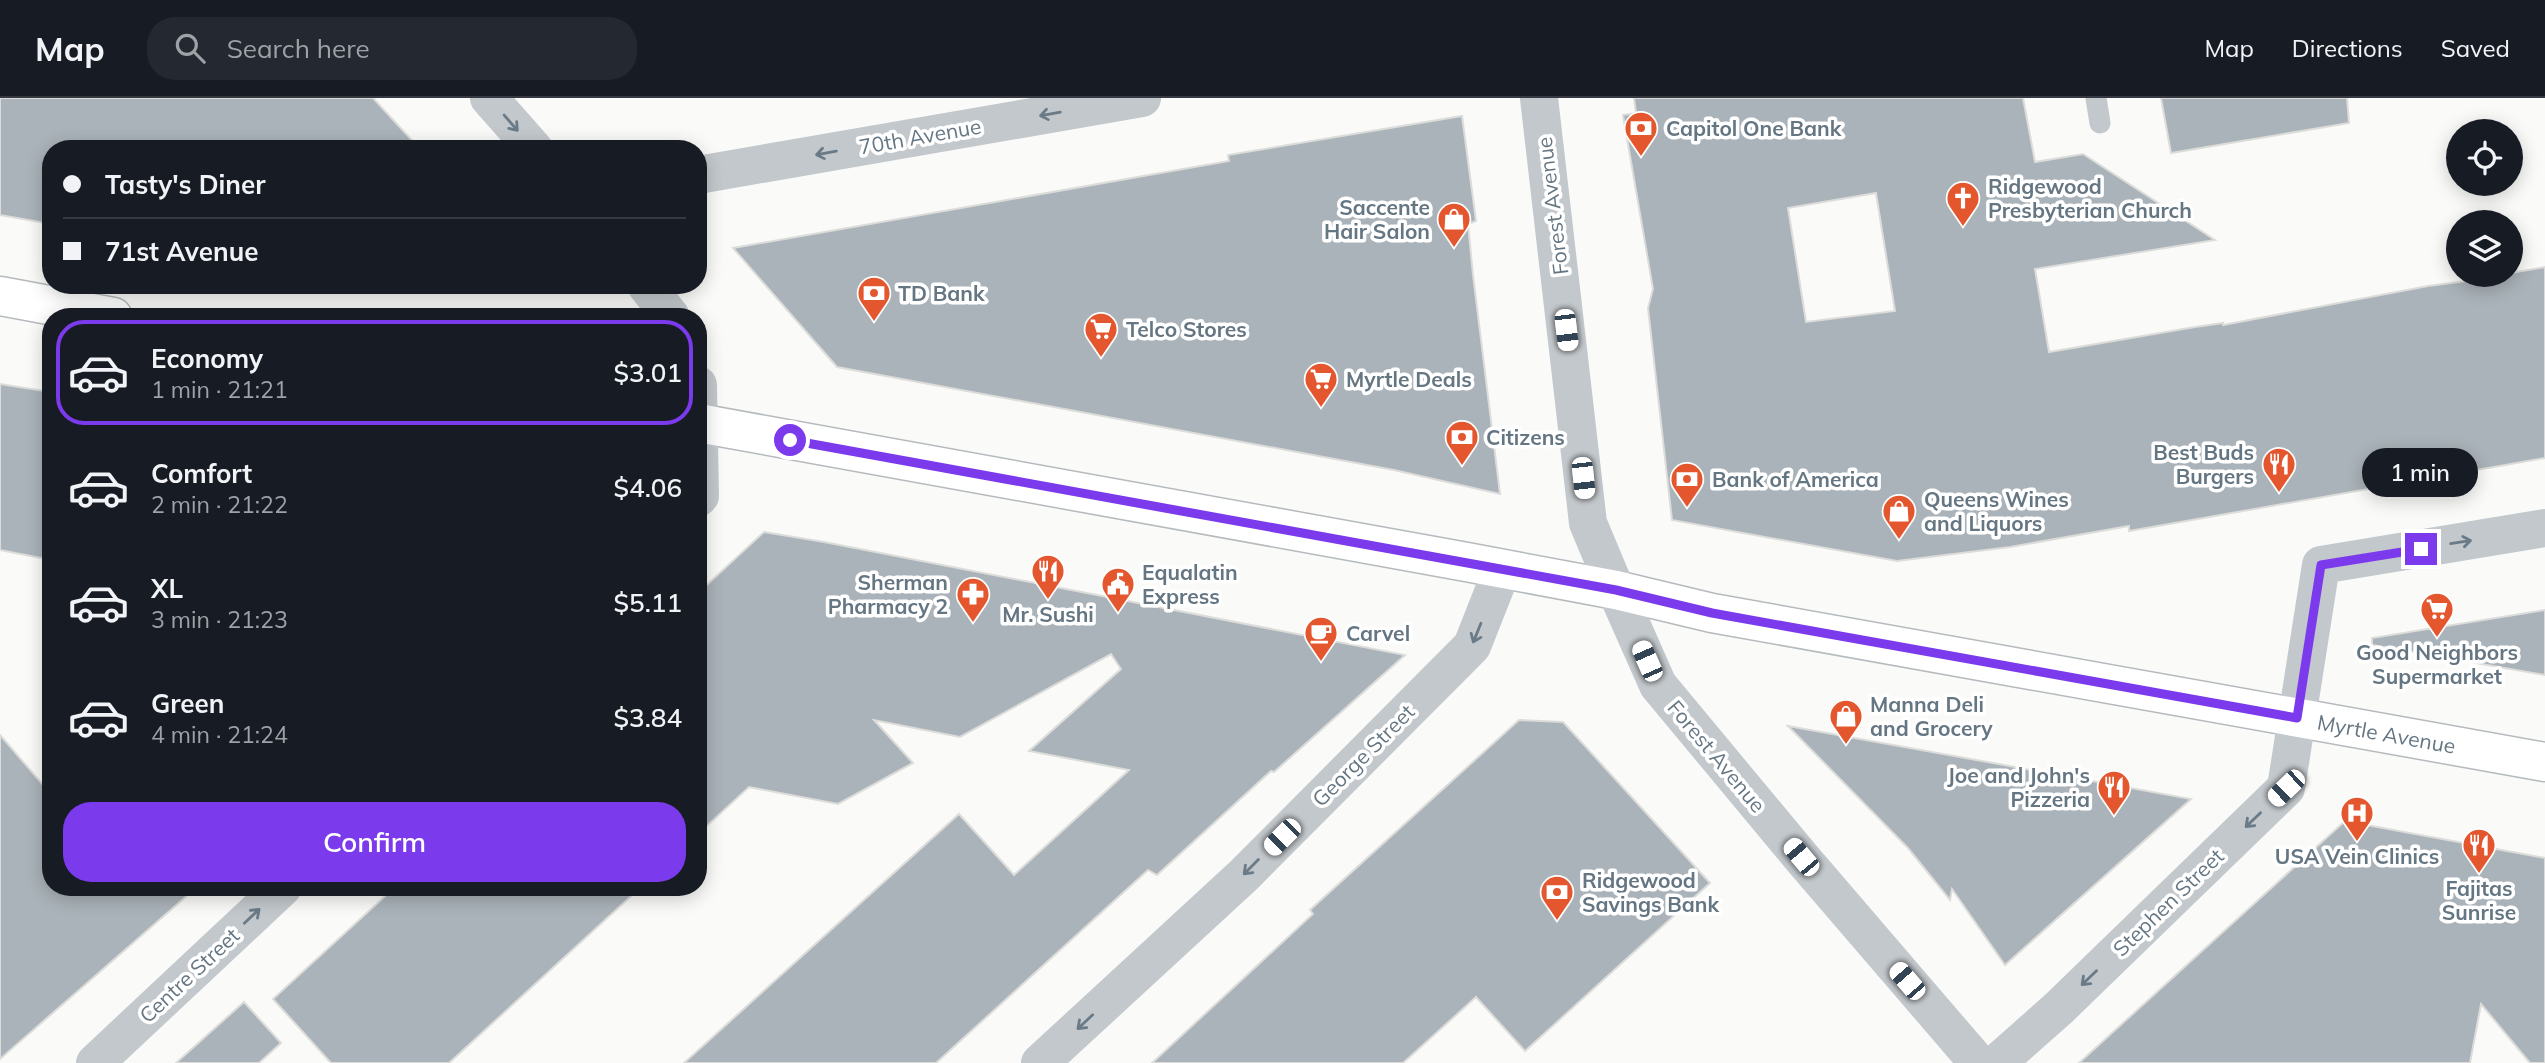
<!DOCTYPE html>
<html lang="en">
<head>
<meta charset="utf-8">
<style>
  body { margin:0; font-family:Mulish,sans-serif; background:#242831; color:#f1f3f6; height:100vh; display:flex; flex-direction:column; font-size:26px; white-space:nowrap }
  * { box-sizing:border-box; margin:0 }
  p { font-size:23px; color:#9ea1a6 }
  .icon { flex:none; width:38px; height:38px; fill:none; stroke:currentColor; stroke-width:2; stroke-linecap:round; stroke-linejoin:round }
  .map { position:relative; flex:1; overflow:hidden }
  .drawer { position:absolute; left:42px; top:210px; width:665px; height:588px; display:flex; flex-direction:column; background:#171b24; border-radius:28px; box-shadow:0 4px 18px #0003 }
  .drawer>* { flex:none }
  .banner { position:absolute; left:42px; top:42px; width:665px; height:154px; border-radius:28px; box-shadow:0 4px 18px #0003; display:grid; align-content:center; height:154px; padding:0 21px; background:#171b24 }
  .buttons { position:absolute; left:2446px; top:21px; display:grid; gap:14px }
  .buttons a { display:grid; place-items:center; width:77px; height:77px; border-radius:50%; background:#171b24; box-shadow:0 4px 18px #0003; font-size:35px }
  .end { position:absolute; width:32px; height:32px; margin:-16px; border:9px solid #7c3aed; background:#fff; box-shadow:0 0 0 4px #fff }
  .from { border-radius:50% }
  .bubble { position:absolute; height:49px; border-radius:24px; background:#171b24; box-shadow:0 4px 18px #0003; font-size:23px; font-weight:600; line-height:49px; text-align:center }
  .car { position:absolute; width:21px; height:42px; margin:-21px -10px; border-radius:9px; box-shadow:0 0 5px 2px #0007; background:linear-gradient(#fff 24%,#345 0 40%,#fff 0 76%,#345 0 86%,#fff 0) }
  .banner b { display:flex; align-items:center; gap:24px; height:66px; font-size:26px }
  .banner b+b { border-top:2px solid #363941 }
  .banner i { width:18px; height:18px; background:#f1f3f6 }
  ul { padding:12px 0 0; list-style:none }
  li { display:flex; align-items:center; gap:21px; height:105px; margin:0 14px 10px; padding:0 7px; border:4px solid transparent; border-radius:28px }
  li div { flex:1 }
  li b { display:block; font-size:26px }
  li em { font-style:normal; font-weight:600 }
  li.on { border-color:#7c3aed }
  li>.icon { width:63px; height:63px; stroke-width:1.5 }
  .action { display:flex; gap:14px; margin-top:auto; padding:14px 21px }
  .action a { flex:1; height:80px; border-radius:28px; background:#7c3aed; color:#fff; font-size:28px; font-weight:600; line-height:80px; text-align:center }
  header { display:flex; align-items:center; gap:42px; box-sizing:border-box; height:98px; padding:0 35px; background:#171b24; border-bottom:2px solid #363941 }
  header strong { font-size:33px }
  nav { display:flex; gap:38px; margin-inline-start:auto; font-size:24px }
  .search { width:490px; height:63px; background:#242831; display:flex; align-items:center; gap:18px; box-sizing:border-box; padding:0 24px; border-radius:28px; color:#9ea1a6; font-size:26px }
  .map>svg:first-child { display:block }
</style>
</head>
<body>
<header>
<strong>Map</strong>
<div class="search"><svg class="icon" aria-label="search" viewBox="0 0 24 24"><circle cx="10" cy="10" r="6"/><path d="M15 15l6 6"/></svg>Search here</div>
<nav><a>Map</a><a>Directions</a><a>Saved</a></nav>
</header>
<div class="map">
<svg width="2545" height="965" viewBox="0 0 2545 965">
  <rect width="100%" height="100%" fill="#fafaf8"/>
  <g fill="#aab3b9" stroke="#dcdcda" stroke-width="2" fill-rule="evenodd">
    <path d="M0,0H373L420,51H51V126L0,117Z"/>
    <path d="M1634,0H2023L2035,64L2083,56L2215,142L2035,171L2049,254L2195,229L2223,225V227L2428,188L2511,177V175L2545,169V360L2129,433V428L2010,449L1897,463L1672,422L1648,210L1653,191L1623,17L1636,15ZM1876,95L1895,213L1806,224L1788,110Z"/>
    <path d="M2161,0H2347L2349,25L2171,55Z"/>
    <path d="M1462,18L1476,123L1468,126L1473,177L1500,396L1394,372L837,269L733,150L1229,63L1228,57Z"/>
    <path d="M0,286L51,294V434L46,461L0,452Z"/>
    <path d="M764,434L824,444L1405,557L1274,674L1271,673L1157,777L1148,772L936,965H684L959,716L1014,777L1129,672L1029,653L1121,571L1111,556L960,639L874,622L913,665L838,706L749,689L698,736V495Z"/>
    <path d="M2545,512V577L2372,547V540Z"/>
    <path d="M1519,622L1563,624L1710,785L1525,953L1476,899L1403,965H1152L1313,816L1310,812Z"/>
    <path d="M1788,628L2076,680L2191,701L2005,867L1952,791L1950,802L1908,750Z"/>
    <path d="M0,637L51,696V789H197L0,961Z"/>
    <path d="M2345,723L2545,760V965H2530L2481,906L2470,965H2079Z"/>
    <path d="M395,789H641L449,965H331L273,901Z"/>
    <path d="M244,904L281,945L259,965H176Z"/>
  </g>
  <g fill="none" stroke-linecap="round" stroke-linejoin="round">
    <defs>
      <g id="primary">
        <path d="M0,198L113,219"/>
        <path id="s1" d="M698,325L1461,463L1616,492L1712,515L2545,664"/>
      </g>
    </defs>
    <use href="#primary" stroke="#b5babe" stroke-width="41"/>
    <path stroke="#c3c8cc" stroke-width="21" d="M2096,0L2100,25"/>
    <g stroke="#c3c8cc" stroke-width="38">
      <path d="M489,0L534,51"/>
      <path d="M698,77L1142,0"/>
      <path d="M646,187L671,219"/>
      <path d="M698,287L700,398L698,400"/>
      <path d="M1616,492L1658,587L1801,759L1978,965"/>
      <path d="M95,965L283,789"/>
      <path d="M1040,965L1244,777L1472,548L1502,472"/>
      <path d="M1997,965L2059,910L2286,690L2321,467L2545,430"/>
    </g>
    <path stroke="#c3c8cc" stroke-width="38" d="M1539,0L1588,425L1616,492"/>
    <use href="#primary" stroke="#fff" stroke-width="38"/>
  </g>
  <defs><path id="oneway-shaft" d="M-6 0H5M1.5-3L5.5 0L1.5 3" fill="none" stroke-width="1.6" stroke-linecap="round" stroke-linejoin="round" transform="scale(1.75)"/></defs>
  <g stroke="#6a7a87">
    <use href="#oneway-shaft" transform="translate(1050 16) rotate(170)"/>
    <use href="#oneway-shaft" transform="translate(511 25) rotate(49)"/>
    <use href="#oneway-shaft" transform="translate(826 55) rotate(170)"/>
    <use href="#oneway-shaft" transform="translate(2461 444) rotate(-9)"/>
    <use href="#oneway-shaft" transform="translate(1477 535) rotate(112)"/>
    <use href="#oneway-shaft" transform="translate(2253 722) rotate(136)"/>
    <use href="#oneway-shaft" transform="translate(1251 769) rotate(135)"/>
    <use href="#oneway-shaft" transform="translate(252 818) rotate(-43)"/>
    <use href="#oneway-shaft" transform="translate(2089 880) rotate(136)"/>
    <use href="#oneway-shaft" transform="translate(1085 924) rotate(137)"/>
  </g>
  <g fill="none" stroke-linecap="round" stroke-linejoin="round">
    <path stroke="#7c3aed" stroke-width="9" d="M790,342L1616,492L1712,515L2297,620L2321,467L2421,451"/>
  </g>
  <defs>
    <symbol id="bank-pin" viewBox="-11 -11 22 30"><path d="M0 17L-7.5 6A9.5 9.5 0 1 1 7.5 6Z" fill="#e4572e" stroke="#fff"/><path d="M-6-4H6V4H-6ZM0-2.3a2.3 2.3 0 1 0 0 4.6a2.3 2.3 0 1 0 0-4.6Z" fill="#fff"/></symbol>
    <symbol id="church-pin" viewBox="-11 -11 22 30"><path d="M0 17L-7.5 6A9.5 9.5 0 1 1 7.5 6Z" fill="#e4572e" stroke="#fff"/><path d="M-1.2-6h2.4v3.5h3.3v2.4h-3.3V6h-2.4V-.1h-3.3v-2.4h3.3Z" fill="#fff"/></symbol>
    <symbol id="shop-pin" viewBox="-11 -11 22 30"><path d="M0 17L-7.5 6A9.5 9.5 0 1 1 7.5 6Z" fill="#e4572e" stroke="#fff"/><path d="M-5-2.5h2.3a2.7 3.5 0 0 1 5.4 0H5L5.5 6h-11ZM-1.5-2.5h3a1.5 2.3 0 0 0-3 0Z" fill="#fff"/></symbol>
    <symbol id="supermarket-pin" viewBox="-11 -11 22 30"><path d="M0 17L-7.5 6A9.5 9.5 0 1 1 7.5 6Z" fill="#e4572e" stroke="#fff"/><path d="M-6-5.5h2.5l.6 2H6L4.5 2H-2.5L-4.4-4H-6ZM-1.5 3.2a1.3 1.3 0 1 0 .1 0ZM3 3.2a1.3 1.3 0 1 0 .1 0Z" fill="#fff"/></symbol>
    <symbol id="restaurant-pin" viewBox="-11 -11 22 30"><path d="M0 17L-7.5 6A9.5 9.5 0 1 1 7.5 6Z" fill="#e4572e" stroke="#fff"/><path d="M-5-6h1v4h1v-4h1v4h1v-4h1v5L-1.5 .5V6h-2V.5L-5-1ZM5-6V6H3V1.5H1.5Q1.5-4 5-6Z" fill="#fff"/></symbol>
    <symbol id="civic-pin" viewBox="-11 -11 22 30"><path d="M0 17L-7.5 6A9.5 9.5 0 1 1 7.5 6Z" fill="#e4572e" stroke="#fff"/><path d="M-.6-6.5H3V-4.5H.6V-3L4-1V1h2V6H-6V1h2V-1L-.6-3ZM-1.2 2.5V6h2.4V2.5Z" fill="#fff"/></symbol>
    <symbol id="pharmacy-pin" viewBox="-11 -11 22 30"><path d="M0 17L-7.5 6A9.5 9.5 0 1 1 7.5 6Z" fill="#e4572e" stroke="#fff"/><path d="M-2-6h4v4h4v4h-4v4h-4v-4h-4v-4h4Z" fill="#fff"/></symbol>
    <symbol id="cafe-pin" viewBox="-11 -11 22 30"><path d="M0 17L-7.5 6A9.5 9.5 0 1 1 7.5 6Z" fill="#e4572e" stroke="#fff"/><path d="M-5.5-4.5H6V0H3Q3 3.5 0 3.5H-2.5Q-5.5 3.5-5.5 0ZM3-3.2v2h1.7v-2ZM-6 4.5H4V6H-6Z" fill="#fff"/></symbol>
    <symbol id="hospital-pin" viewBox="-11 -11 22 30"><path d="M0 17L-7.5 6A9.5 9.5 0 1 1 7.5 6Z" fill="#e4572e" stroke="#fff"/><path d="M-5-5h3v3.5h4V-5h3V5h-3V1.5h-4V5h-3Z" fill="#fff"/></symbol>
  </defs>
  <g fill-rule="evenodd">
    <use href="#bank-pin" x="1622" y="11" width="38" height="52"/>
    <use href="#church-pin" x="1944" y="81" width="38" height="52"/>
    <use href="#shop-pin" x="1435" y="102" width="38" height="52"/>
    <use href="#bank-pin" x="855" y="176" width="38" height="52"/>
    <use href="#supermarket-pin" x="1082" y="212" width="38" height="52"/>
    <use href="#supermarket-pin" x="1302" y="262" width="38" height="52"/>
    <use href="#bank-pin" x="1443" y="320" width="38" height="52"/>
    <use href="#restaurant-pin" x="2260" y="347" width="38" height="52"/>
    <use href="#bank-pin" x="1668" y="362" width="38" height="52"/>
    <use href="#shop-pin" x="1880" y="394" width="38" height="52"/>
    <use href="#restaurant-pin" x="1029" y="454" width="38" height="52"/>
    <use href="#civic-pin" x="1099" y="467" width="38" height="52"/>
    <use href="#pharmacy-pin" x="954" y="477" width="38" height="52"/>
    <use href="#supermarket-pin" x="2418" y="492" width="38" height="52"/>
    <use href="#cafe-pin" x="1302" y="516" width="38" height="52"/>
    <use href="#shop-pin" x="1827" y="599" width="38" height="52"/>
    <use href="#restaurant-pin" x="2095" y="670" width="38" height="52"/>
    <use href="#hospital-pin" x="2338" y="696" width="38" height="52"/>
    <use href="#restaurant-pin" x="2460" y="728" width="38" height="52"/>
    <use href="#bank-pin" x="1538" y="775" width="38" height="52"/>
  </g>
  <g text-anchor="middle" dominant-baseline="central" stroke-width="7" stroke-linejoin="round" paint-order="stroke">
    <g font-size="21" font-weight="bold" fill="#657683" stroke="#fff" text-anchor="start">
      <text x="1666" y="30">Capitol One Bank</text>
      <text x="1988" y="88">Ridgewood<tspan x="1988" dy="24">Presbyterian Church</tspan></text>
      <text x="1430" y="109" text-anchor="end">Saccente<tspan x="1430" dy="24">Hair Salon</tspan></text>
      <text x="898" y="195">TD Bank</text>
      <text x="1126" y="231">Telco Stores</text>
      <text x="1346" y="281">Myrtle Deals</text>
      <text x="1486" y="339">Citizens</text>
      <text x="2254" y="354" text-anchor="end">Best Buds<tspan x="2254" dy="24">Burgers</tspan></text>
      <text x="1712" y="381">Bank of America</text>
      <text x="1924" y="401">Queens Wines<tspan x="1924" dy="24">and Liquors</tspan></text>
      <text x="1142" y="474">Equalatin<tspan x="1142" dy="24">Express</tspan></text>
      <text x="948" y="484" text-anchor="end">Sherman<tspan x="948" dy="24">Pharmacy 2</tspan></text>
      <text x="1048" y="516" text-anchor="middle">Mr. Sushi</text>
      <text x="1346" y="535">Carvel</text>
      <text x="2437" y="554" text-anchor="middle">Good Neighbors<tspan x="2437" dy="24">Supermarket</tspan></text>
      <text x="1870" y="606">Manna Deli<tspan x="1870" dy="24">and Grocery</tspan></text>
      <text x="2090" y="677" text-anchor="end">Joe and John's<tspan x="2090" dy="24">Pizzeria</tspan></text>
      <text x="2357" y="758" text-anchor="middle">USA Vein Clinics</text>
      <text x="1582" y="782">Ridgewood<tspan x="1582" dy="24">Savings Bank</tspan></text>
      <text x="2479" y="790" text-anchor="middle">Fajitas<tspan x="2479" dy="24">Sunrise</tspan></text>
    </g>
    <g font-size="21" fill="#657683" stroke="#fff">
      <text transform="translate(920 38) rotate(-10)">70th Avenue</text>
      <text transform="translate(1552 108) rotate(-97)">Forest Avenue</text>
      <text stroke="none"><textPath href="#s1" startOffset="1717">Myrtle Avenue</textPath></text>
      <text transform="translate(1363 657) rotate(-45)">George Street</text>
      <text transform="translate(1717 658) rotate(50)">Forest Avenue</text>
      <text transform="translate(2168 804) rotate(-44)">Stephen Street</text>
      <text transform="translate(189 877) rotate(-43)">Centre Street</text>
    </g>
  </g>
</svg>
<div class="buttons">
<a><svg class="icon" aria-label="locate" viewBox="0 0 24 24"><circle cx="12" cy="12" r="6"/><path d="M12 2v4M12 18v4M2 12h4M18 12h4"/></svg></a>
<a><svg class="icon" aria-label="layers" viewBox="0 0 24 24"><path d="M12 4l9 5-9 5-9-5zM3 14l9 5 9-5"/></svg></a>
</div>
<i class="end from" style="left:790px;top:342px"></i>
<i class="end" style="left:2421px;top:451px"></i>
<div class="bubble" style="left:2362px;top:350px;width:116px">1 min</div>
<i class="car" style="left:1566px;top:232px;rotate:173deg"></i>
<i class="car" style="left:1583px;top:380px;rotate:174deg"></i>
<i class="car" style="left:1647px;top:563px;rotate:336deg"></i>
<i class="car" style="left:2286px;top:690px;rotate:226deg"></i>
<i class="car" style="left:1282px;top:739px;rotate:225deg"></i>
<i class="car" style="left:1801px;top:759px;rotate:320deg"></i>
<i class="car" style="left:1907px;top:883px;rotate:319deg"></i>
<div class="banner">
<b><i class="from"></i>Tasty's Diner</b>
<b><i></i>71st Avenue</b>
</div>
<section class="drawer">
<ul>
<li class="on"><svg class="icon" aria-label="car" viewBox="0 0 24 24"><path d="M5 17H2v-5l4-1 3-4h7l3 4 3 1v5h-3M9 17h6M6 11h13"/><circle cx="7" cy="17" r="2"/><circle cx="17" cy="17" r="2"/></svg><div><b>Economy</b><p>1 min · 21:21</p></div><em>$3.01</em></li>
<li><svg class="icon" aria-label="car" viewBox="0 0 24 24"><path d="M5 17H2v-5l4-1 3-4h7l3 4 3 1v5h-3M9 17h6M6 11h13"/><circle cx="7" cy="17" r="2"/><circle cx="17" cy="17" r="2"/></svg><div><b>Comfort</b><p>2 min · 21:22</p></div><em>$4.06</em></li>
<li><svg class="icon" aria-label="car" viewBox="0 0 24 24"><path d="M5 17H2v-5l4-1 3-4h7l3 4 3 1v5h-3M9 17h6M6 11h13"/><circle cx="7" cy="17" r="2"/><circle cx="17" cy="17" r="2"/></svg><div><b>XL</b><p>3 min · 21:23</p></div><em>$5.11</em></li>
<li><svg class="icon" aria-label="car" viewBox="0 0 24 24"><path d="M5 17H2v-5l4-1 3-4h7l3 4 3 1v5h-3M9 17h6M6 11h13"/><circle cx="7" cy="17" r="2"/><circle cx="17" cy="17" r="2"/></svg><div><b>Green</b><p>4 min · 21:24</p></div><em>$3.84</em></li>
</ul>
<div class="action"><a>Confirm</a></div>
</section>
</div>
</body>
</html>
